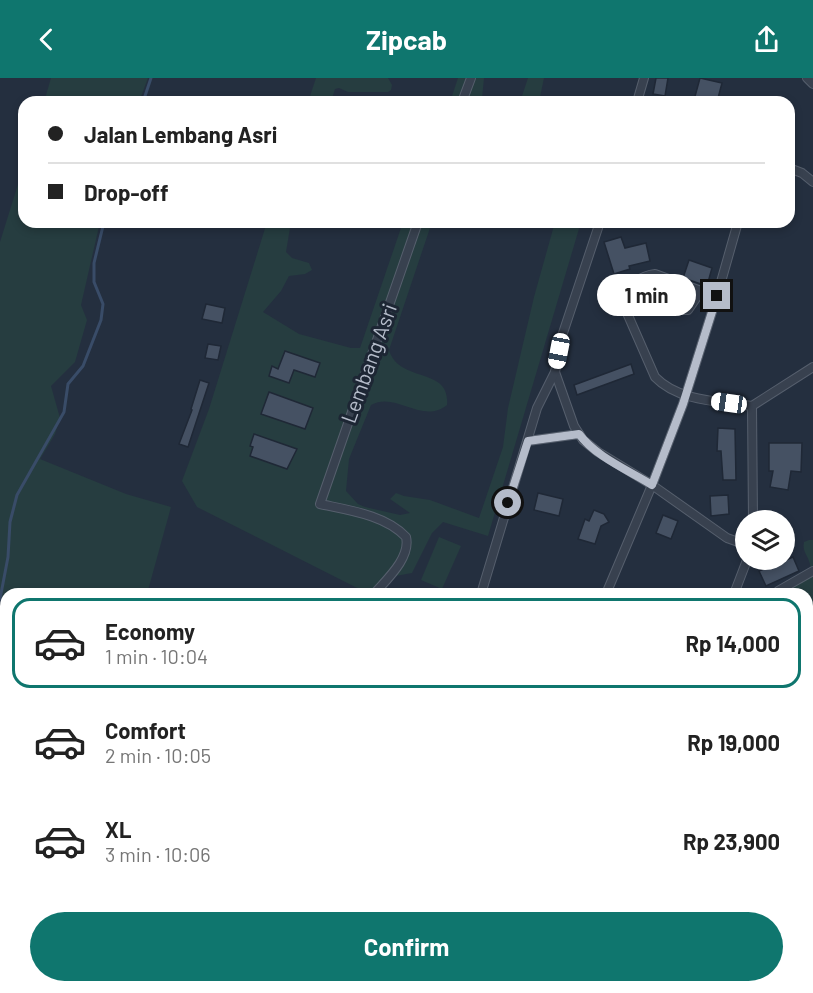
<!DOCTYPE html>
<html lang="en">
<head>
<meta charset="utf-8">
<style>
  body { margin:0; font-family:Barlow,sans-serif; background:#f2f2f2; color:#222; height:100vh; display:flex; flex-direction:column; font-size:22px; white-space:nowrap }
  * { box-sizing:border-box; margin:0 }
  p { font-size:20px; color:#767676 }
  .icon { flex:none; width:33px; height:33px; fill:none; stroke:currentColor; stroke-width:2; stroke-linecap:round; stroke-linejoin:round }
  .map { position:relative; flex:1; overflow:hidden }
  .drawer { position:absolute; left:0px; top:510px; width:813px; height:405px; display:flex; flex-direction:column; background:#fff; border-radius:18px 18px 0 0; box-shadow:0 3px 9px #0003 }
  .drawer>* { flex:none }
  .guide { position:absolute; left:18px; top:18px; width:777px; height:132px; border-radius:18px; box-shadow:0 3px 9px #0003; display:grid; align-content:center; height:132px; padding:0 30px; background:#fff }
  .tools { position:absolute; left:735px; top:432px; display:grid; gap:12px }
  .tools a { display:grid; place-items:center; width:60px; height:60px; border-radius:50%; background:#fff; box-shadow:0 3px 9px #0003; font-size:30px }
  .end { position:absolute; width:27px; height:27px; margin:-14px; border:8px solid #b5bcca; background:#111; box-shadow:0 0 0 3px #111 }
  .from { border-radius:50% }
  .bubble { position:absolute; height:42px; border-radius:21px; background:#fff; box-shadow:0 3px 9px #0003; font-size:20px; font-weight:700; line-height:42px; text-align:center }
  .car { position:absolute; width:18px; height:36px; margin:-18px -9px; border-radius:8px; box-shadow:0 0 4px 2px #0007; background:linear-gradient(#fff 24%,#345 0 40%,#fff 0 76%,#345 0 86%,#fff 0) }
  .guide b { display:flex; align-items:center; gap:21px; height:57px; font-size:22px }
  .guide b+b { border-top:2px solid #e0e0e0 }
  .guide i { width:15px; height:15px; background:#222 }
  ul { padding:10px 0 0; list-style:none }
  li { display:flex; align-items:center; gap:18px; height:90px; margin:0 12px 9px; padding:0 18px; border:3px solid transparent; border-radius:18px }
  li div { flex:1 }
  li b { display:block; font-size:22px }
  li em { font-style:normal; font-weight:700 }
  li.current { border-color:#0f766e }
  li>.icon { width:54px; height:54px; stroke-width:1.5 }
  .primary-button { display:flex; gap:12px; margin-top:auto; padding:12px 30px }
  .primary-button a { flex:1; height:69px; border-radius:36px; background:#0f766e; color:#fff; font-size:24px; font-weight:700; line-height:69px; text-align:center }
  header { display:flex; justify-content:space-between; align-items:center; height:78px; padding:0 30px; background:#0f766e; color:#fff; font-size:27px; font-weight:700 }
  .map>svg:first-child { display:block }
</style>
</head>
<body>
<header><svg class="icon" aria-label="back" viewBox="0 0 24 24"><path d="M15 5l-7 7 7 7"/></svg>Zipcab<svg class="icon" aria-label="share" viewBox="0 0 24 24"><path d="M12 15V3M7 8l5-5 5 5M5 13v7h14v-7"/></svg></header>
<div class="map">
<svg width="813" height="915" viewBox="0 0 813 915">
  <rect width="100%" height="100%" fill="#242f3f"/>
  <g fill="#263d40">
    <path d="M51,0H148L139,24H44Z"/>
    <path d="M316,0H388L392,7L391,12L388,14H348L339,10L335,11L331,24H308Z"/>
    <path d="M458,0H484L482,21L487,24H450Z"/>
    <path d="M528,0H544L539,24H520Z"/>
    <path d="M24,87V144H100L81,227L87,242L75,284L51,308L60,340L55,356L40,381L126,416L171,429L147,516H6V519L0,521V164Z"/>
    <path d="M267,144H291L286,174L292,180L309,185L312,192L305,196L289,198L281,213L263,234L299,256L351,270H360L403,144H432L389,272C399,306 451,288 447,327C422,347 396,313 371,327L349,381L346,413L358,426L365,429L400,437L410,435L390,421L396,415L404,418L430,422L479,440L503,369L508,330L534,219L555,144H581L488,458L443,444L432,455L412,495L385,500L369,516L197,429L182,403L209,331Z"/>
    <path d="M439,459L461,468L442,511L421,502Z"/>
    <path d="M809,462H813V631L809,633L807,614L811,608L809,588L807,586V516H782C793,510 813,502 810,486C808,477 802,474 804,464Z"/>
  </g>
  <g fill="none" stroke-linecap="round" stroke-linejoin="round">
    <g stroke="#394c68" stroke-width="3">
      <path d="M143,24L151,0"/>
      <path d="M0,521L8,479L10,444L17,417L64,334L68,306L83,288L101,242L103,226L94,204V185L104,144"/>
    </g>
  </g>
  <g fill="#455163" stroke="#1f2836" stroke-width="1.5">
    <path d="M656,0H668L665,18L653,16Z"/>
    <path d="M700,0L722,5L717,24L694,22Z"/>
    <path d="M621,159L625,170L646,165L650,183L629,188L630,191L614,196L604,164Z"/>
    <path d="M689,182L712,190L707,208L683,200Z"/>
    <path d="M206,226L225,230L222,245L202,241Z"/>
    <path d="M208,266L221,268L218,282L205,280Z"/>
    <path d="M285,273L320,285L315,299L294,292L289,305L269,298L272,288L278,291Z"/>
    <path d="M631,286L634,296L577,317L574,307Z"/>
    <path d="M200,302L209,305L188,369L179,366L192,332L191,331Z"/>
    <path d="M269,314L313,330L305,351L261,336Z"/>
    <path d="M718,350L735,351L736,402H723L721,373H717Z"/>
    <path d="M254,356L297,371L287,391L250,378L253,369L250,368Z"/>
    <path d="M769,365H802L801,394L791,393L788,412L770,409L773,393H769Z"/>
    <path d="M538,415L563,421L559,438L534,432Z"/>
    <path d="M728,417L729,436L711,438L710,418Z"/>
    <path d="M594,432L604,436L609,444L601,448L595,466L578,461L585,441L589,443Z"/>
    <path d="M663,437L678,443L671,461L656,455Z"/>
    <path d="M793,479L799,493L766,508L759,493Z"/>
  </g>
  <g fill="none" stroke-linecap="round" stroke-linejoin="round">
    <defs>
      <g id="street">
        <path d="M807,0L813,6"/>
        <path d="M462,24L471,0"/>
        <path d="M637,24L644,0"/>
        <path d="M789,90L802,95L813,104"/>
        <path d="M600,144L563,255L555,294L574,348L583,362L598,374L652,407L727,460L744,466"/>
        <path d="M677,204C675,215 671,224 680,232H688L701,213L655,196C643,197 624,209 620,219L655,299C679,324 720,323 752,328L813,289"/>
        <path d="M752,328L753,442"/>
        <path d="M528,363L579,356"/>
        <path d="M778,513L813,493"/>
        <path d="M374,516C386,502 411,480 406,459C386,437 348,432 320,426L418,144"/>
        <path d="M481,516L537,330L555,294"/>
        <path d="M606,516L652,407L683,326L717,218L738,144"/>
        <path d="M734,516L747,482"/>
        <path d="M807,719L813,723"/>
        <path d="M807,815L813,806"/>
        <path d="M323,909L331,915"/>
        <path d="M79,915L82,909"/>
        <path d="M737,915L741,909"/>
      </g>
    </defs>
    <use href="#street" stroke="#565f6d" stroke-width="10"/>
    <use href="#street" stroke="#38414f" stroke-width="8"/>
  </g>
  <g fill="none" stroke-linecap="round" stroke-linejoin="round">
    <path stroke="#b5bcca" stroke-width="8" d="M508,425L528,363L579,356C596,379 628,392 652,407L683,326L717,218"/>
  </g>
  <g text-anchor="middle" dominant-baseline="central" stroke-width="6" stroke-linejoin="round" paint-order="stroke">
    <g font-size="21" fill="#b5bcca" stroke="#1d2634">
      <text transform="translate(368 285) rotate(-70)">Lembang Asri</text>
    </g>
  </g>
</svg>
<div class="tools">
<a><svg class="icon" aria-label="layers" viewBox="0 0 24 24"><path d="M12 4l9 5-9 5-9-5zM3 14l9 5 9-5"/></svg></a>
</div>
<i class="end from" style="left:508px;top:425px"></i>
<i class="end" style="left:717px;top:218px"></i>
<div class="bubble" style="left:597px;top:196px;width:99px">1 min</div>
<i class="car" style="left:559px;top:273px;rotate:191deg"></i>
<i class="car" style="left:729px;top:325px;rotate:278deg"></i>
<div class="guide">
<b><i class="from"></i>Jalan Lembang Asri</b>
<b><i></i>Drop-off</b>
</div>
<section class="drawer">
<ul>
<li class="current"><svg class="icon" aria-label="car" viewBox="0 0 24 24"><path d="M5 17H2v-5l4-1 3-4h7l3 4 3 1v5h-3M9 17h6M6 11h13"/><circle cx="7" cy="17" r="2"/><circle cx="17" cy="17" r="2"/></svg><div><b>Economy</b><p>1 min · 10:04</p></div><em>Rp 14,000</em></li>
<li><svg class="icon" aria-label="car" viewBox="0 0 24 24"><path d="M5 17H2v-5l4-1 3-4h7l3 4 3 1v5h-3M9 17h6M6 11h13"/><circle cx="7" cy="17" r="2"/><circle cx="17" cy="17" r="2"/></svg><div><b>Comfort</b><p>2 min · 10:05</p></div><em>Rp 19,000</em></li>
<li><svg class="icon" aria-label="car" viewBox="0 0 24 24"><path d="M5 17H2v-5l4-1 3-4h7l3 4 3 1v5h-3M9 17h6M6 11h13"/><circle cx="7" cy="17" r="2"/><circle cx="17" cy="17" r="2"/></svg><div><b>XL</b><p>3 min · 10:06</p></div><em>Rp 23,900</em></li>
</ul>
<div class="primary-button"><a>Confirm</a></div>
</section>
</div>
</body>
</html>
